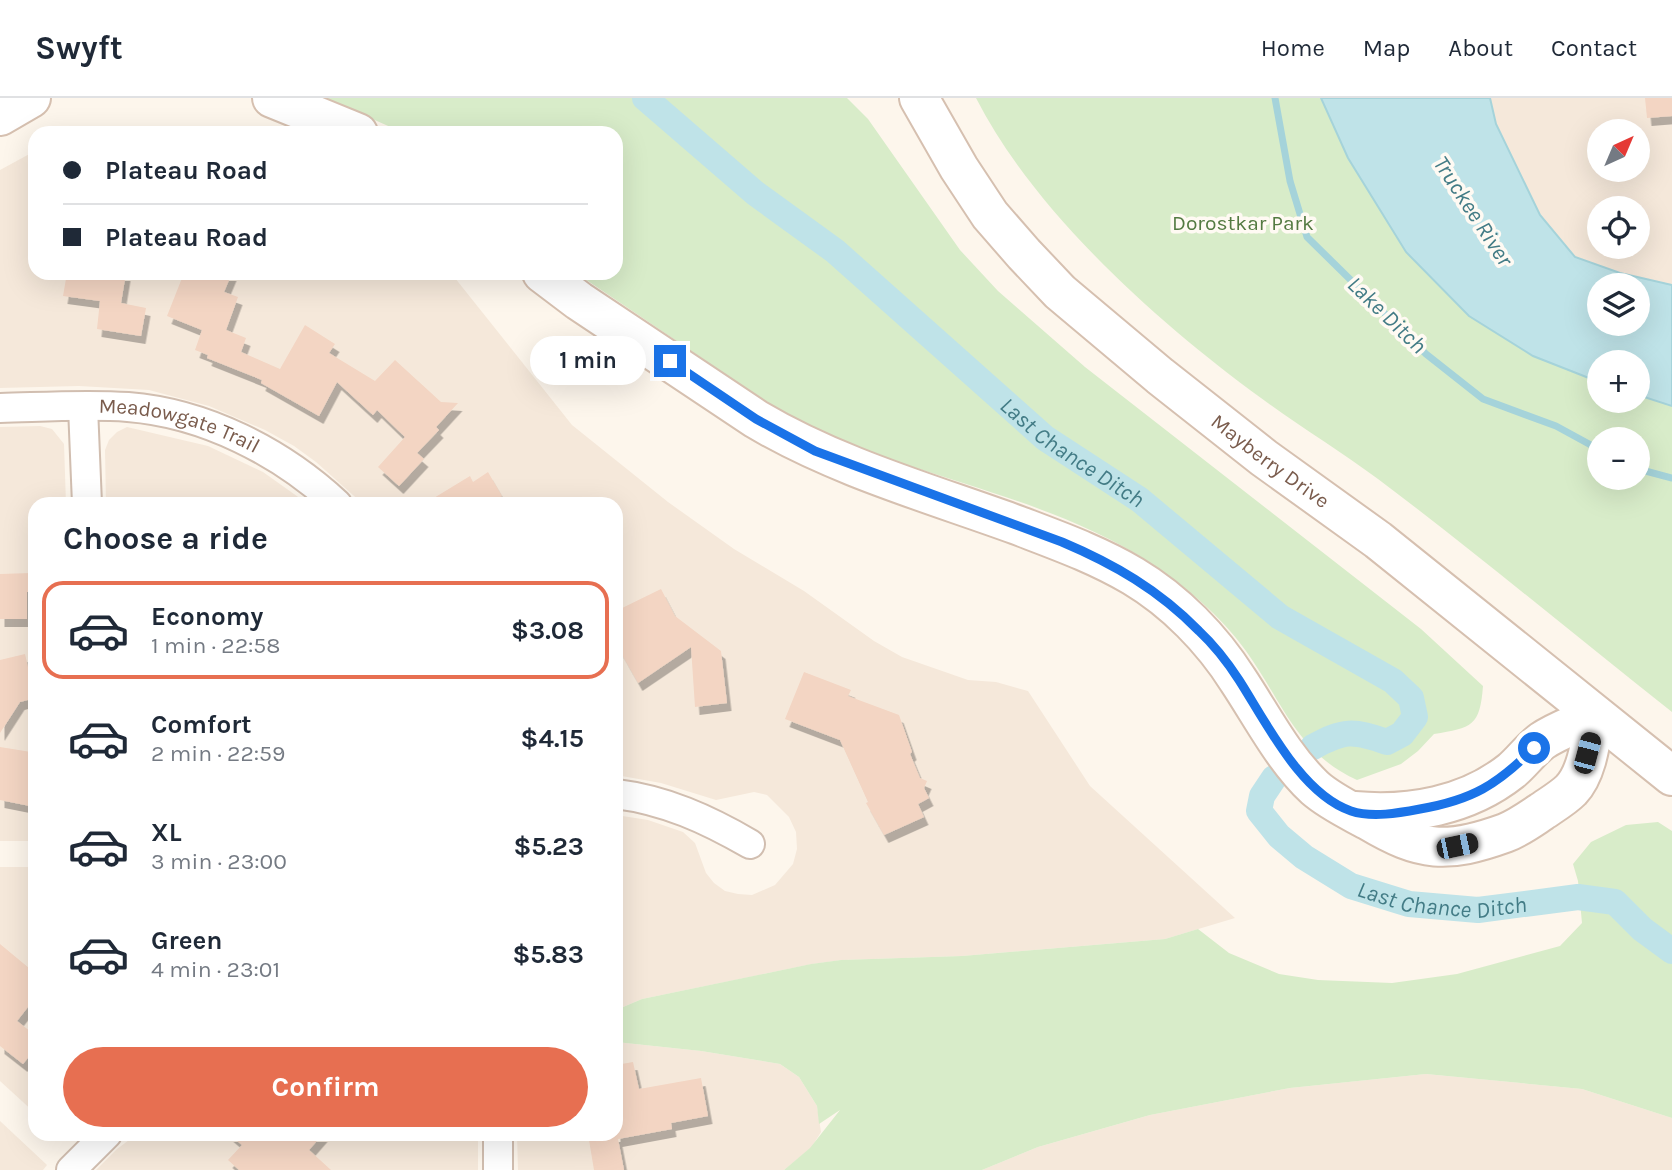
<!DOCTYPE html>
<html lang="en">
<head>
<meta charset="utf-8">
<style>
  body { margin:0; font-family:Karla,sans-serif; background:#f2f2f3; color:#1f2937; height:100vh; display:flex; flex-direction:column; font-size:26px; white-space:nowrap }
  * { box-sizing:border-box; margin:0 }
  p { font-size:23px; color:#747a83 }
  .icon { flex:none; width:38px; height:38px; fill:none; stroke:currentColor; stroke-width:2; stroke-linecap:round; stroke-linejoin:round }
  .map { position:relative; flex:1; overflow:hidden }
  .details { position:absolute; left:28px; top:399px; width:595px; height:644px; display:flex; flex-direction:column; background:#fff; border-radius:21px; box-shadow:0 7px 28px #0002 }
  .details>* { flex:none }
  .banner { position:absolute; left:28px; top:28px; width:595px; height:154px; border-radius:21px; box-shadow:0 7px 28px #0002; display:grid; align-content:center; height:154px; padding:0 35px; background:#fff }
  .needle { width:46px; rotate:44deg }
  .buttons { position:absolute; left:1587px; top:21px; display:grid; gap:14px }
  .buttons a { display:grid; place-items:center; width:63px; height:63px; border-radius:50%; background:#fff; box-shadow:0 7px 28px #0002; font-size:35px }
  .end { position:absolute; width:32px; height:32px; margin:-16px; border:9px solid #1a73e8; background:#fff; box-shadow:0 0 0 4px #fff }
  .from { border-radius:50% }
  .bubble { position:absolute; height:49px; border-radius:24px; background:#fff; box-shadow:0 7px 28px #0002; font-size:23px; font-weight:700; line-height:49px; text-align:center }
  .car { position:absolute; width:21px; height:42px; margin:-21px -10px; border-radius:9px; box-shadow:0 0 5px 2px #0007; background:linear-gradient(#222 24%,#8ab4d8 0 40%,#222 0 76%,#8ab4d8 0 86%,#222 0) }
  .banner b { display:flex; align-items:center; gap:24px; height:66px; font-size:26px }
  .banner b+b { border-top:2px solid #e0e1e3 }
  .banner i { width:18px; height:18px; background:#1f2937 }
  ul { padding:0; list-style:none }
  li { display:flex; align-items:center; gap:21px; height:98px; margin:0 14px 10px; padding:0 21px; border:4px solid transparent; border-radius:21px }
  li div { flex:1 }
  li b { display:block; font-size:26px }
  li em { font-style:normal; font-weight:700 }
  li.on { border-color:#e76f51 }
  li>.icon { width:63px; height:63px; stroke-width:1.5 }
  h2 { padding:0 35px; font-size:32px; line-height:84px }
  .primary-button { display:flex; gap:14px; margin-top:auto; padding:14px 35px }
  .primary-button a { flex:1; height:80px; border-radius:42px; background:#e76f51; color:#fff; font-size:28px; font-weight:700; line-height:80px; text-align:center }
  header { display:flex; align-items:center; gap:42px; box-sizing:border-box; height:98px; padding:0 35px; background:#fff; border-bottom:2px solid #e0e1e3 }
  header strong { font-size:33px }
  nav { display:flex; gap:38px; margin-inline-start:auto; font-size:24px }
  .map>svg:first-child { display:block }
</style>
</head>
<body>
<header>
<strong>Swyft</strong>
<nav><a>Home</a><a>Map</a><a>About</a><a>Contact</a></nav>
</header>
<div class="map">
<svg width="1672" height="1072" viewBox="0 0 1672 1072">
  <defs>
    <filter id="shadow"><feDropShadow dx="4.5" dy="8" stdDeviation="0" flood-color="#0004"/></filter>
  </defs>
  <rect width="100%" height="100%" fill="#fdf6ec"/>
  <g fill="#f5e8da" fill-rule="evenodd">
    <path d="M1490,0H1672V187L1620,175L1575,159L1540,117L1496,26ZM1600,33H1638V72H1600ZM1600,110H1638V149H1600Z"/>
    <path d="M35,53V175H451L572,327L668,404L734,451L804,493L874,543L902,559L968,582L996,584L1028,593L1090,688L1235,820L1165,841L962,858L842,862L812,866L642,901L616,912V717L648,722L683,734L695,745L706,775L714,785L725,793L738,796L752,797L775,787L793,766L797,751L796,734L789,719L767,697L754,694L716,702L661,685L616,677V406H363L316,364L294,348L265,332L209,308L149,292L79,288L0,290V72Z"/>
    <path d="M40,328L52,331L64,346L66,406H35V743H0V329Z"/>
    <path d="M127,329L208,348L263,374L301,401L304,406H106L105,352L109,342L117,334Z"/>
    <path d="M0,769H35V1015L0,983Z"/>
    <path d="M616,944L701,953L780,966L799,979L817,1008L821,1034L811,1050L784,1072H518L517,1036H616Z"/>
    <path d="M1426,976L1582,991L1672,1020V1072H982L1038,1049L1150,1017L1290,990Z"/>
    <path d="M0,1023L47,1067L43,1072H0Z"/>
    <path d="M137,1036H478V1072H96L117,1051Z"/>
  </g>
  <g fill="#d8ecc9" fill-rule="evenodd">
    <path d="M325,0H847L868,21L960,152L998,193L1085,269L1421,531L1483,588C1480,628 1472,630 1434,636L1418,653L1401,666L1357,682C1297,655 1282,603 1246,553C1221,518 1184,487 1149,464C1047,398 919,381 810,329C777,313 747,290 716,270C670,238 623,207 576,175H616V35H404Z"/>
    <path d="M976,0H1321L1348,60L1406,154L1469,218L1533,258L1599,284L1600,303H1638V297L1672,308V614C1574,537 1478,456 1378,381C1340,353 1299,328 1261,300C1158,225 1034,114 976,0ZM1600,341H1638V380H1600Z"/>
    <path d="M1658,724L1672,733V1020L1582,991L1426,976L1290,990L1150,1017L1038,1049L982,1072H784L810,1050L840,1012L819,1026L817,1008L799,979L780,966L701,953L616,944V912L642,901L811,866L841,862L962,858L1165,841L1198,831L1229,855L1279,876L1318,882L1392,885L1457,876L1560,848L1582,825L1578,783L1573,766L1591,744L1626,727Z"/>
  </g>
  <path fill="#bfe3e8" stroke="#a5d3da" stroke-width="2" fill-rule="evenodd" d="M1321,0H1490L1496,26L1540,117L1575,159L1620,175L1672,187V308L1638,297V264H1600L1599,284L1533,258L1469,218L1406,154L1348,60ZM1600,187H1638V226H1600Z"/>
  <g fill="none" stroke-linecap="round" stroke-linejoin="round">
    <g stroke="#a5d3da" stroke-width="7">
      <path d="M1275,0L1290,83L1307,139L1426,256L1483,301L1556,328L1600,352"/>
      <path d="M1638,371L1672,380"/>
    </g>
    <g stroke="#bfe3e8" stroke-width="26">
      <path id="s1" d="M645,0L755,95L835,153L1045,340L1140,402L1280,519L1393,583L1411,600L1415,619L1402,636L1387,644C1353,632 1344,632 1313,649"/>
      <path id="s2" d="M1274,680L1262,698L1259,713L1279,738L1304,759L1351,788L1409,806L1478,812L1578,799L1615,804L1642,831L1672,853"/>
    </g>
  </g>
  <g fill="#f3d5c3" filter="url(#shadow)">
    <path d="M1645,0H1672V18L1647,20Z"/>
    <path d="M67,175H126L121,205L146,210L141,238L97,231L100,203L63,198Z"/>
    <path d="M184,175H232L224,194L238,199L226,232L246,240L241,254L280,271L305,227L335,246L329,255L375,283L395,262L441,304L458,305L436,329L439,332L417,355L424,361L399,388L378,369L405,339L377,312L373,317L337,284L319,318L261,285L262,282L207,260L208,257L195,252L202,232L167,218Z"/>
    <path d="M488,374L502,398L489,406H424L470,378L473,384Z"/>
    <path d="M31,475V494H27V521H0V476Z"/>
    <path d="M661,491L675,518L721,553L727,605L695,609L691,549L638,585L616,546V513Z"/>
    <path d="M25,556L35,600L20,604L0,635V562Z"/>
    <path d="M804,574L851,592L848,598L899,617L912,654L910,656L920,680L927,683L924,690L929,700L918,706L924,719L884,737L866,705L868,704L840,642L785,621Z"/>
    <path d="M0,649L31,654L35,662V709L0,702Z"/>
    <path d="M0,846L35,875V900L17,923L35,937V951L23,966L0,948Z"/>
    <path d="M633,964L639,991L701,980L708,1018L671,1025L672,1031L618,1041L624,1072H594L588,1036H616V967Z"/>
    <path d="M229,1036H323L309,1052L331,1072H239L228,1062L242,1047Z"/>
  </g>
  <g fill="none" stroke-linecap="round" stroke-linejoin="round">
    <defs>
      <g id="street">
        <path d="M83,309L87,406"/>
        <path id="s3" d="M0,310C42,309 86,306 128,309C205,315 281,354 337,406"/>
        <path d="M616,696C665,702 707,721 750,746"/>
        <path d="M498,1036V1072"/>
        <path d="M71,1072L107,1036"/>
      </g>
      <g id="secondary">
        <path d="M272,0L358,35"/>
        <path id="s4" d="M919,0L959,70L990,117L1024,156L1060,194L1160,278L1264,360L1378,442L1672,678"/>
        <path d="M0,18L31,0"/>
        <path d="M542,175L579,203L756,321C837,369 929,395 1017,427C1056,442 1096,456 1133,478C1175,503 1212,541 1238,582C1262,618 1283,660 1315,690C1331,704 1351,713 1369,723C1421,754 1447,756 1505,735C1518,730 1529,722 1541,714C1551,707 1563,700 1571,692C1588,674 1591,640 1595,617"/>
        <path d="M1354,713C1409,718 1467,708 1511,673C1522,664 1530,652 1542,643C1558,632 1578,626 1595,617"/>
      </g>
    </defs>
    <use href="#street" stroke="#d1beb0" stroke-width="32"/>
    <use href="#secondary" stroke="#d6c0b0" stroke-width="42"/>
    <use href="#street" stroke="#fff" stroke-width="28"/>
    <use href="#secondary" stroke="#fff" stroke-width="38"/>
  </g>
  <g fill="none" stroke-linecap="round" stroke-linejoin="round">
    <path stroke="#1a73e8" stroke-width="9" d="M670,263L756,321L815,353L1062,444C1114,466 1159,492 1199,533C1214,547 1228,565 1239,582C1266,624 1301,696 1351,713C1372,720 1399,715 1420,711C1472,702 1497,687 1534,650"/>
  </g>
  <g text-anchor="middle" dominant-baseline="central" stroke-width="7" stroke-linejoin="round" paint-order="stroke">
    <g font-size="21" fill="#537a41" stroke="#fffaf3">
      <text x="1243" y="125">Dorostkar Park</text>
    </g>
    <g font-size="21" fill="#7a5c4d" stroke="#fffaf3">
      <text stroke="none"><textPath href="#s3" startOffset="182">Meadowgate Trail</textPath></text>
      <text stroke="none"><textPath href="#s4" startOffset="511">Mayberry Drive</textPath></text>
    </g>
    <g font-size="23" font-style="italic" fill="#437c86" stroke="#fffaf3">
      <text transform="translate(1473 113) rotate(57)">Truckee River</text>
      <text transform="translate(1387 217) rotate(44)">Lake Ditch</text>
      <text stroke="none"><textPath href="#s1" startOffset="556">Last Chance Ditch</textPath></text>
      <text stroke="none"><textPath href="#s2" startOffset="250">Last Chance Ditch</textPath></text>
    </g>
  </g>
</svg>
<div class="buttons">
<a><svg class="needle" viewBox="-14 -14 28 28"><path d="M0-13l5 13h-10z" fill="#e53935"/><path d="M0 13l5-13h-10z" fill="#747a83"/></svg></a>
<a><svg class="icon" aria-label="locate" viewBox="0 0 24 24"><circle cx="12" cy="12" r="6"/><path d="M12 2v4M12 18v4M2 12h4M18 12h4"/></svg></a>
<a><svg class="icon" aria-label="layers" viewBox="0 0 24 24"><path d="M12 4l9 5-9 5-9-5zM3 14l9 5 9-5"/></svg></a>
<a>+</a>
<a>−</a>
</div>
<i class="end from" style="left:1534px;top:650px"></i>
<i class="end" style="left:670px;top:263px"></i>
<div class="bubble" style="left:530px;top:238px;width:116px">1 min</div>
<i class="car" style="left:1587px;top:655px;rotate:15deg"></i>
<i class="car" style="left:1457px;top:748px;rotate:78deg"></i>
<div class="banner">
<b><i class="from"></i>Plateau Road</b>
<b><i></i>Plateau Road</b>
</div>
<section class="details">
<h2>Choose a ride</h2>
<ul>
<li class="on"><svg class="icon" aria-label="car" viewBox="0 0 24 24"><path d="M5 17H2v-5l4-1 3-4h7l3 4 3 1v5h-3M9 17h6M6 11h13"/><circle cx="7" cy="17" r="2"/><circle cx="17" cy="17" r="2"/></svg><div><b>Economy</b><p>1 min · 22:58</p></div><em>$3.08</em></li>
<li><svg class="icon" aria-label="car" viewBox="0 0 24 24"><path d="M5 17H2v-5l4-1 3-4h7l3 4 3 1v5h-3M9 17h6M6 11h13"/><circle cx="7" cy="17" r="2"/><circle cx="17" cy="17" r="2"/></svg><div><b>Comfort</b><p>2 min · 22:59</p></div><em>$4.15</em></li>
<li><svg class="icon" aria-label="car" viewBox="0 0 24 24"><path d="M5 17H2v-5l4-1 3-4h7l3 4 3 1v5h-3M9 17h6M6 11h13"/><circle cx="7" cy="17" r="2"/><circle cx="17" cy="17" r="2"/></svg><div><b>XL</b><p>3 min · 23:00</p></div><em>$5.23</em></li>
<li><svg class="icon" aria-label="car" viewBox="0 0 24 24"><path d="M5 17H2v-5l4-1 3-4h7l3 4 3 1v5h-3M9 17h6M6 11h13"/><circle cx="7" cy="17" r="2"/><circle cx="17" cy="17" r="2"/></svg><div><b>Green</b><p>4 min · 23:01</p></div><em>$5.83</em></li>
</ul>
<div class="primary-button"><a>Confirm</a></div>
</section>
</div>
</body>
</html>
